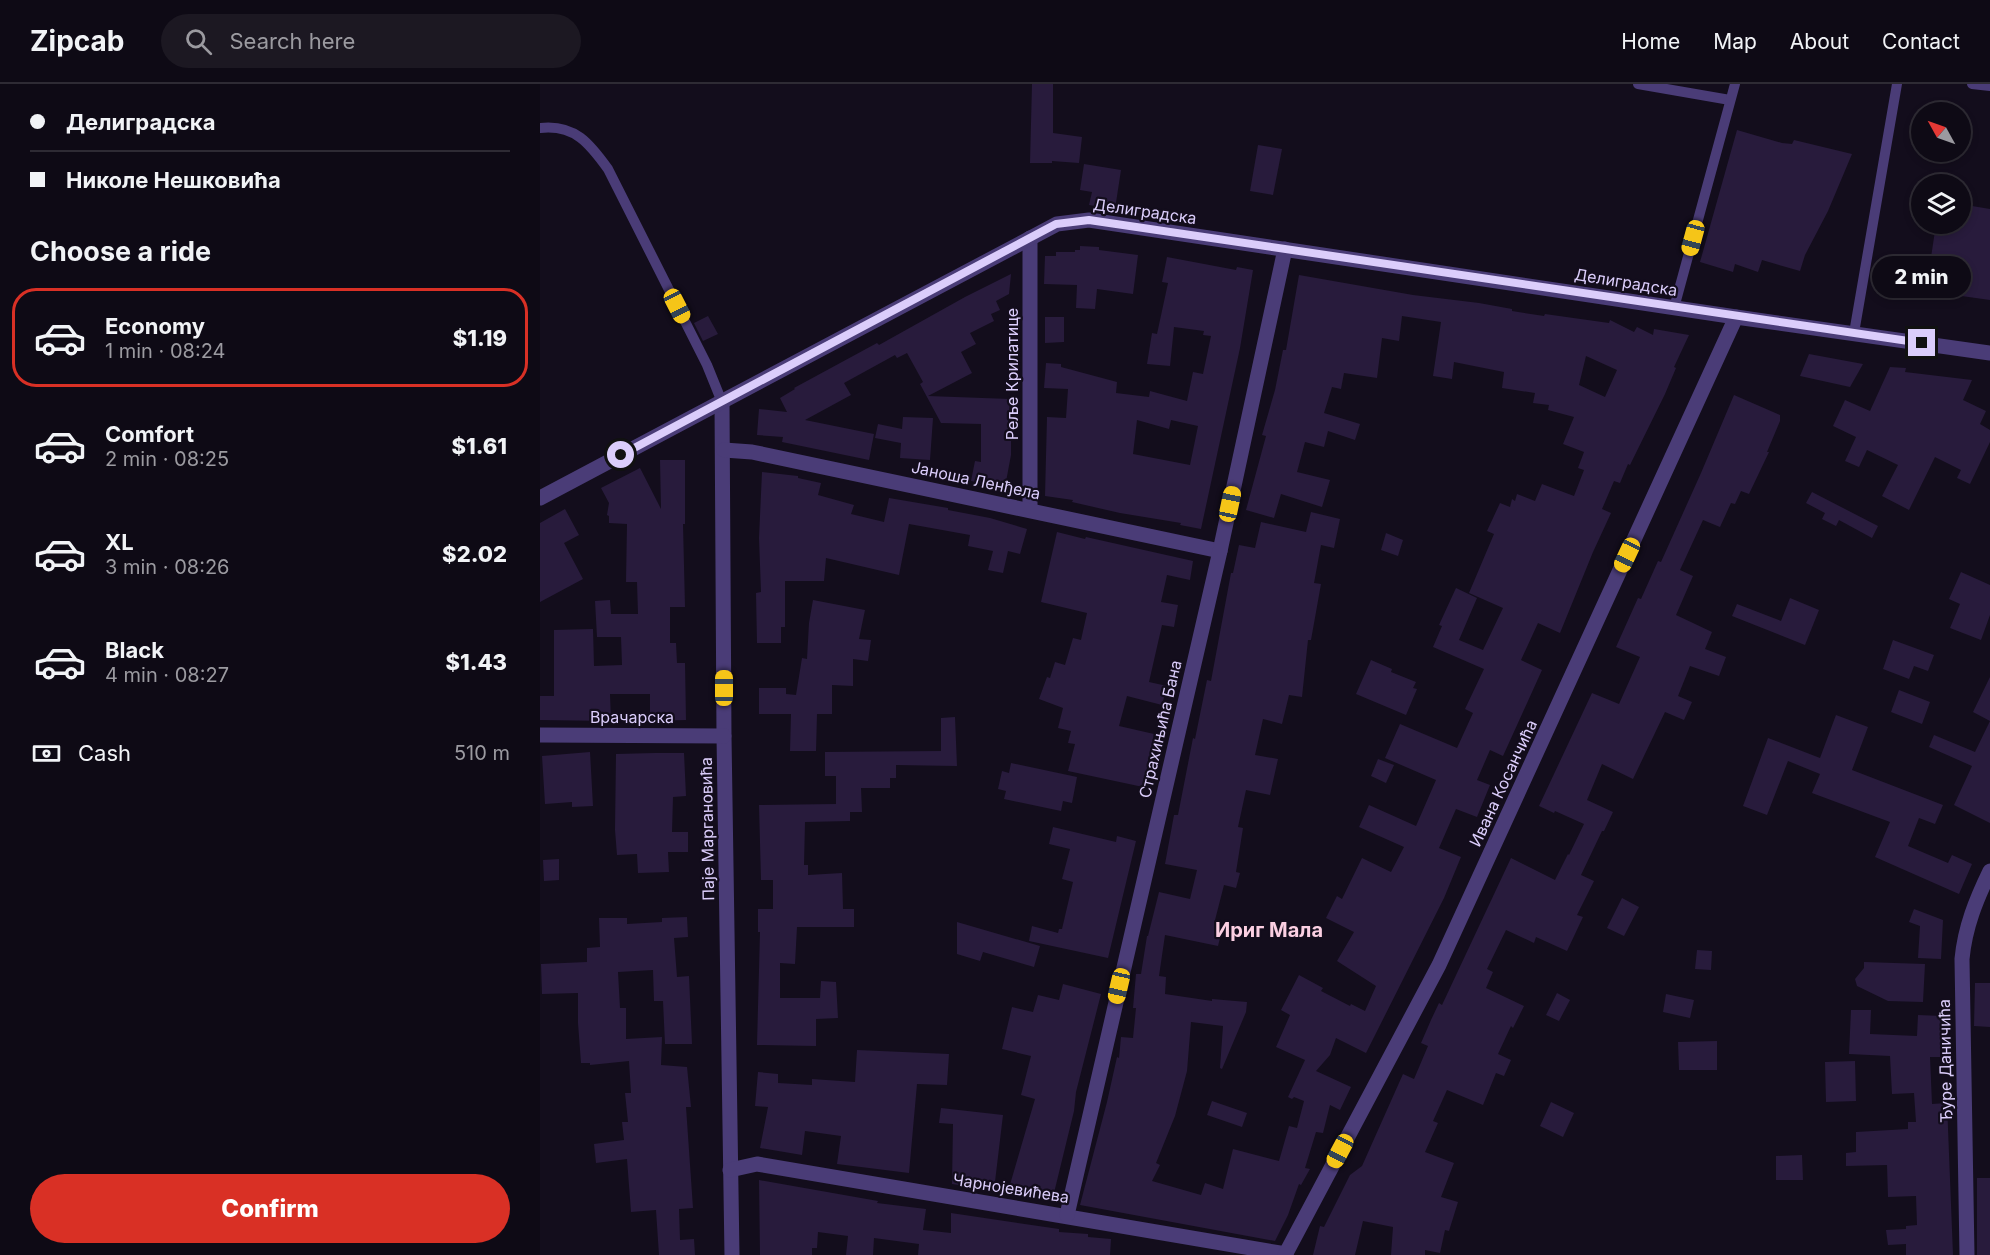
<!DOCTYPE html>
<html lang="en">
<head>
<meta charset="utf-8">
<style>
  body { margin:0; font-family:Inter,sans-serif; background:#1c1822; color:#f1f3f6; height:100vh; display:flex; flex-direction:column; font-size:22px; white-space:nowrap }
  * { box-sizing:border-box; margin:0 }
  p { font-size:20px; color:#9b9aa0 }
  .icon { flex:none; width:33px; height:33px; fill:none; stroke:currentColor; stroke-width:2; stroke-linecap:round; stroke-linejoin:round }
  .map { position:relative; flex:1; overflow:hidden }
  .details { display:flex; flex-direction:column; background:#0e0a15; width:540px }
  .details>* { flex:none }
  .top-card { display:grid; align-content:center; height:132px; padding:0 30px; background:#0e0a15 }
  .needle { width:39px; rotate:310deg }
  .controls { position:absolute; left:1371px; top:18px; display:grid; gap:12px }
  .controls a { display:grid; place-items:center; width:60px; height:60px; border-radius:50%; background:#0e0a15; box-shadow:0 3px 9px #0003,0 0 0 2px #2e2b34; font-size:30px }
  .end { position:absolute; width:27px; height:27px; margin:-14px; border:8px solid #dbcdfb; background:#111; box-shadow:0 0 0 3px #111 }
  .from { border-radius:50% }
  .bubble { position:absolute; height:42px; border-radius:21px; background:#0e0a15; box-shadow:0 3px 9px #0003,0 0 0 2px #2e2b34; font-size:20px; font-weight:800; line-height:42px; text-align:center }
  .car { position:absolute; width:18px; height:36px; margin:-18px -9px; border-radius:8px; box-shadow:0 0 4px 2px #0007; background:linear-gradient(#f5c518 24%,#345 0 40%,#f5c518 0 76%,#345 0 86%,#f5c518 0) }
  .top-card b { display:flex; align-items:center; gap:21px; height:57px; font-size:22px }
  .top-card b+b { border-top:2px solid #2e2b34 }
  .top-card i { width:15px; height:15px; background:#f1f3f6 }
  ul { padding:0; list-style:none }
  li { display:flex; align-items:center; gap:18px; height:99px; margin:0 12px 9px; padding:0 18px; border:3px solid transparent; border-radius:24px }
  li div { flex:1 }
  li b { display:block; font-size:22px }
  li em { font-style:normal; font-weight:800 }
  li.current { border-color:#d93025 }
  li>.icon { width:54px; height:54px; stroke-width:1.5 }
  h2 { padding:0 30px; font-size:27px; line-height:72px }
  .pay { display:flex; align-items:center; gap:15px; height:66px; padding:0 30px; font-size:22px }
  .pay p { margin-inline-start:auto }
  .cta { display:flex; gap:12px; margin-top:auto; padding:12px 30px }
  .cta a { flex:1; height:69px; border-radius:36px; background:#d93025; color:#fff; font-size:24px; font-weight:800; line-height:69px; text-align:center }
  header { display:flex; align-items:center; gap:36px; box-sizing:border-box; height:84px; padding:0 30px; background:#0e0a15; border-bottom:2px solid #2e2b34 }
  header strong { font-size:28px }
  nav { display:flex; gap:33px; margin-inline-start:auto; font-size:21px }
  .search { width:420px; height:54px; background:#1c1822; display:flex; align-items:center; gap:15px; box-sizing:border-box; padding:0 21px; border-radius:33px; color:#9b9aa0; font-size:22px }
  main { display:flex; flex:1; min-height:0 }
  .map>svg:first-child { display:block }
</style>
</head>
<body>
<header>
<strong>Zipcab</strong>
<div class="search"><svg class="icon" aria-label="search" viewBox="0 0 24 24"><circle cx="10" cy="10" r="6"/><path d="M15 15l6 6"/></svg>Search here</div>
<nav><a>Home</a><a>Map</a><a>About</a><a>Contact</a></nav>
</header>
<main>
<section class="details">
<div class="top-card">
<b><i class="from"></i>Делиградска</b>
<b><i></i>Николе Нешковића</b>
</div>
<h2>Choose a ride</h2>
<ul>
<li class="current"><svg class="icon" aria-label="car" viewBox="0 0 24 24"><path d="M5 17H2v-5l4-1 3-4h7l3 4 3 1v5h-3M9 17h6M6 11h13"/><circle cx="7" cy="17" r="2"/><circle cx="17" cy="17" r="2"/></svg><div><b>Economy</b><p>1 min · 08:24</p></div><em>$1.19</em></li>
<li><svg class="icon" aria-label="car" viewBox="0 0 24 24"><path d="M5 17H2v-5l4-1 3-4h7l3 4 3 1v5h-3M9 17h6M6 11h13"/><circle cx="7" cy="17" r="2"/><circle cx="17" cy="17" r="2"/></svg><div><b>Comfort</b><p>2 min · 08:25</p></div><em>$1.61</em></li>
<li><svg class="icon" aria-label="car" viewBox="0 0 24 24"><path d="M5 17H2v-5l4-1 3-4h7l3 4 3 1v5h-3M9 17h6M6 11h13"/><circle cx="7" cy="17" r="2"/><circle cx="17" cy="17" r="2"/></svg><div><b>XL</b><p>3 min · 08:26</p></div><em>$2.02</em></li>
<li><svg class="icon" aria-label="car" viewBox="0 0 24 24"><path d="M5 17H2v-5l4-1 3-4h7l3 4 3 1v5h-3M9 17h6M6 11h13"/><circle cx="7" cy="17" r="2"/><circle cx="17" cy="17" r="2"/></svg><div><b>Black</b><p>4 min · 08:27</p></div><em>$1.43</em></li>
</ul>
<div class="pay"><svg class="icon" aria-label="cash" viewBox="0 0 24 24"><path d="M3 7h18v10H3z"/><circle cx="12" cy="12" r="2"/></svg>Cash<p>510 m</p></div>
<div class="cta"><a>Confirm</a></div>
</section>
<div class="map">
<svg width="1450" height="1171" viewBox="0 0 1450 1171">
  <rect width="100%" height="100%" fill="#130d1c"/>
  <g fill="#281b3c" fill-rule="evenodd">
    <path d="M492,0H513V49L542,53L539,79L512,77V79H490Z"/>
    <path d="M1197,46L1242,59L1252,60L1254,56L1312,70L1288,127L1265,171L1260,187L1222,176L1218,188L1195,180L1193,188L1160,178Z"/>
    <path d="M718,61L742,65L733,111L710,107Z"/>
    <path d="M544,80L581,86L575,125L549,121L552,108L540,106Z"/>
    <path d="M1420,120L1450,125V216L1386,207L1396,140H1420Z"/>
    <path d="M540,162L559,163V166L598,171L593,210L557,205L555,225L536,224L537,201L504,200L505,172H516V168H535V166H540Z"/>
    <path d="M627,173L696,186L697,183L713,186L700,264L661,445L640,441L641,439L580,429L532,418L533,416L505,412L507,333L526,334L528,305L504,304L506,279L521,280V283L577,298L576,309L609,313L610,307L647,317L653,288L663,290L671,252L663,251L664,247L634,243L630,282L607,280L612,249L617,250L628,199L622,198ZM597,336L629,345L631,336L658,342L650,381L593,370Z"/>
    <path d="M471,190L469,210L456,217L460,226L451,230L454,237L430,249L436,260L421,268L432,289L388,312L470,315L468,344H471V371L465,403L431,397L435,377L441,378V340L401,339L380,300L383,298L367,269L357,274L355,271L304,299L311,311L265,336L334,350L329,376L242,358L243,353L217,351L219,325L247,328L240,314L255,305L254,304L337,259L339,261L425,213Z"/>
    <path d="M759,191L873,211L939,219L972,225V227L1004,232L1005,230L1069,239L1070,236L1094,248L1097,243L1113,251L1114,245L1149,251L1134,283L1136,284L1125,310L1090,381L1088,380L1080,399L1074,397L1062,425L1071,429L1053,468L1020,549L998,539L981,576L1002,586L963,672L950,666L937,696L950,701L937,733L916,725L899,764L921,773L904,814L826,969L796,954L790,971L776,987L811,1003L800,1026L790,1021L783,1049L776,1048L765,1084L770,1085L761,1101L759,1100L748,1131L735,1157L540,1121L567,1018L577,973L579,974L581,953L593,954L596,924H593L596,890H601L607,852H608L619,808L650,815L657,786L625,780L634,731H638L653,654L655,655L667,596L671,597L691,489H693L699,461L715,464L721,438L766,448L771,428L800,435L794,464L781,461L774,499L781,500L771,556H768L762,613L749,611L742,640L723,635L715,671L738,675L730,711L706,706L698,743L703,744L696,788L700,789L696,804L684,801L674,840L683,842L678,862L625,851L619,892L626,893L625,910L672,917V915L707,918L706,928L682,985L680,984L683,942L651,938L647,987L635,1032L616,1079L620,1081L612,1097L661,1111L665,1099L683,1105L693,1065L739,1077L749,1042L757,1044L764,1017L754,1013L752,1015L748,1013L765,976L736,963L750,931L741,926L759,891L783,904L781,907L810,922L811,920L825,927L836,902L797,877L814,848L786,834L797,812L802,815L822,774L851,788L864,763L819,743L829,721L876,742L896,696L845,674L860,640L917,664L933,629L925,625L944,585L893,563L902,542L899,541L916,504L937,514L919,556L943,566L963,524L929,509L954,450L947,447L960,419L970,423L972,415L975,417L977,410L995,417L1002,400L1034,412L1044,386L1038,384L1044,368L1023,360L1034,333L1008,326L1009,321L993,319L995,309L962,304L964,288L914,278L912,295L893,292L901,238L862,232L859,257L842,254L837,294L804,289L801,305L792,303L784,329L820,340L815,356L788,347L784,363L765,358L757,388L790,396L782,423L741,410L734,434L706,426L726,352L722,351L735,306L743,266H746ZM1046,272L1077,286L1065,313L1039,301Z"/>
    <path d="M168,232L178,250L163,257L154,239Z"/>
    <path d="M505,233H524V258L505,259Z"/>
    <path d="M1269,270L1323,280L1310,303L1260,292Z"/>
    <path d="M1350,283L1366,284L1365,288L1432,296L1423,316L1446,327L1440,340L1450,346V358L1430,400L1417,394L1421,386L1395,373L1369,426L1342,412L1358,381L1327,366L1319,383L1305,377L1316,353L1293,342L1305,316L1330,327Z"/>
    <path d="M1194,311L1240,331V337L1227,368H1229L1209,410L1201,407L1195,420L1191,419L1180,443L1163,436L1140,486L1153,492L1136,531L1172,548L1165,565L1186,573L1179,592L1150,582L1138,612L1152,618L1144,636L1125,628L1093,695L1062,680L1047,716L1073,728L1064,747H1062L1041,791L1054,797L1037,831L1043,833L1027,867L996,853L994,859L966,846L947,885L953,888L946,904L984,922L973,944L971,942L958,970L971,976L964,992L956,989L943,1021L907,1006L893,1037L898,1039L885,1068L914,1079L901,1113L918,1118L909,1147L905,1146L900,1169L885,1166V1171H851L853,1143L823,1137L815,1171H773L780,1142L784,1143L810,1091L822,1082L863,990L874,995L888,962L881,959L891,936L899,919L902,921L971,774L1015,796L1028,770L1029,771L1044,740L1015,727L1014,729L999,722L1052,609L1079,620L1100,573L1076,563L1098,514L1101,515L1118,477L1121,478L1161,389Z"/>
    <path d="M363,333L393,334L390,376L360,374L361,359L335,354L338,340L362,345Z"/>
    <path d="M120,376H145V440H143L145,523H130V559H136L137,579H145L146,636L110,637V610H70L71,637L0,636V612H14V546L53,545L54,582L82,581L81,553H57L55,517L70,516L71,530H98L97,498H86L87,440L69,439V432L67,431L69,419L61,404L100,384L121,425Z"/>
    <path d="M222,388L258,392V394L281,399L278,411L314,421L311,430L344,438L349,414L408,424V426L450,434L487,445L480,470L468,467L463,489L448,486L453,467L428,462L430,451L369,440L359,491L286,474L284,497H245V543H241V559H217L216,509L221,508L219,454Z"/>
    <path d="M1272,408L1338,442L1332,454L1299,436L1296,442L1282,435L1285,429L1266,419Z"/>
    <path d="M25,425L39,451L24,459L43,495L0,518V439Z"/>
    <path d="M517,448L545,455L546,453L653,477L650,496L627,491L621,518L638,521L634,543L622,541L609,598L627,602L622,621L587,612L579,642L614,650L603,703L528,687L535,660L528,659L531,647L518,644L523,624L499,615L507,593L510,594L515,578L525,581L533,554L541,556L547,529L501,518Z"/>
    <path d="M846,449L863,456L858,472L841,466Z"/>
    <path d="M1421,488L1450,501V531L1441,556L1410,544L1420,520L1409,515Z"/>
    <path d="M1250,514L1279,526L1265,561L1192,532L1197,520L1241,537Z"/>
    <path d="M273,516L325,526L319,555L331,556L328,577L313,575V602L292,601V630H277L276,667H250L251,630H219V604H246V610L256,611L262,574L267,575L269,539Z"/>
    <path d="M1353,556L1394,571L1388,587L1374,582L1369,595L1343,585Z"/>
    <path d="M831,576L852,585L851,588L876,598L873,604L877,605L866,631L816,610Z"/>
    <path d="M1450,593V739L1414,721L1432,682L1389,663L1394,651L1435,668L1450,637L1433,628Z"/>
    <path d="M1359,606L1390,618L1382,640L1351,628Z"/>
    <path d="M1296,631L1328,643L1312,686L1403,721L1395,740L1379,734L1368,762L1408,779L1412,771L1432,780L1419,810L1335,773L1350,738L1272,709L1280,690L1248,677L1227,731L1203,722L1228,654L1280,674Z"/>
    <path d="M415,633L417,682L356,681V694H350V704H321L322,728H310V737L265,738L264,781H268V791L302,789L303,825H314V843H257L255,880L240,879V914H280L281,897L296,898L298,934L276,935V962L217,961L220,848H218V825H233V796H221L219,721L296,720V692H285V668L401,667V634Z"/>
    <path d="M50,668L53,722L32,723V718L5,720L2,672Z"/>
    <path d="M115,669H144L146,712L133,713L132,748H148V768H128L129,788L98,789L97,770L77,771L75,746L76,670Z"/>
    <path d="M838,675L854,681L846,699L831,692Z"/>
    <path d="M471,679L537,693L532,719L523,717L521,727L464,715L466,707L458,705L462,687L469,689Z"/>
    <path d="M513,743L576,758L577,752L596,757L568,874L489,857L492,842L518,849L519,845H522L533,798L522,795L530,765L509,760Z"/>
    <path d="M19,775V796L4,797L3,776Z"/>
    <path d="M1082,814L1099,823L1084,852L1067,844Z"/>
    <path d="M1374,825L1403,836L1401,875L1378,874L1380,842L1369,838Z"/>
    <path d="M147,833L148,853L134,854L137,893L149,892L152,960H125L123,917H114L113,886L78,888L80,924H86V955L122,953L121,981L147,983L151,1023H146L153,1124L139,1125L140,1156L154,1155L155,1171H119L116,1126L91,1128L87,1075L56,1079L54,1060L84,1056L82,1038H88L85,1009H91L89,977L50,981V979H41L38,939V909L2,910L1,880L47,878V864L60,863L59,834H87V840L122,838V834Z"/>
    <path d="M417,838L500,862L494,883L443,868L440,877L417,870Z"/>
    <path d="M1157,866L1172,867L1171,886L1155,885Z"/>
    <path d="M1324,878L1385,880L1383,918L1348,917L1317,902L1315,895L1324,884Z"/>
    <path d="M1435,899H1450V943L1434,942Z"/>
    <path d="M523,900L561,910L536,1008L534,1027L513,1113L469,1104L495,1015L481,1011L491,972L462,965L472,923L493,928L498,911L519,916Z"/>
    <path d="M1017,909L1030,916L1019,937L1006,931Z"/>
    <path d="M1126,910L1154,916L1150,934L1123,928Z"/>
    <path d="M1311,926H1331L1330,950L1377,952L1378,931L1402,932L1400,973H1390L1392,1020L1407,1019L1413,1171H1366V1160L1348,1161L1346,1146L1366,1145V1142L1377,1141L1376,1112L1348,1113L1347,1081L1306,1082V1069L1316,1068V1048L1368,1045V1038H1376L1374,1009L1352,1010L1350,972L1309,970Z"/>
    <path d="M1177,957V986H1139L1138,958Z"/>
    <path d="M317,966L409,970L407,1001L377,1000L369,1089L297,1080L301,1052L265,1047L262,1071L220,1064L228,1023L215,1022L218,988L238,990V999L272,1001V995L315,998Z"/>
    <path d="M1315,977L1316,1017L1286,1018L1285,978Z"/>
    <path d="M672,1017L707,1029L702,1043L667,1031Z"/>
    <path d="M1011,1018L1034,1029L1023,1053L1000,1042Z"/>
    <path d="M401,1024L463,1031L454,1106L412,1100L413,1040L399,1039Z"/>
    <path d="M1262,1071L1263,1096H1236V1072Z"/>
    <rect x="1437" y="1094" width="13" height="77"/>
    <path d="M219,1096L338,1117L337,1119L386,1125L383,1146L411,1149V1129L519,1145V1148L548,1150V1153L571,1155L570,1171H378L379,1160L334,1154L333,1171H306L308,1152L278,1148L277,1164H272V1171H220Z"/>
  </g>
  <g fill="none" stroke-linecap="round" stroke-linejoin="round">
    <g stroke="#4a3c77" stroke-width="10">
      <path d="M1098,0L1190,16"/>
      <path d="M1432,0L1450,2"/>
      <path d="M0,44C35,40 50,60 68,85L167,281L182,318"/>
      <path d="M1134,224L1195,0"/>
      <path d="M1314,249L1357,0"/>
    </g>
    <g stroke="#4a3c77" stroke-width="15">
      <path d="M490,154V426"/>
      <path d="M182,318L184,652L192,1171"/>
      <path d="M184,366L212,368L680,467"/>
      <path d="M0,414L517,140L549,136L1196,233L1450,269"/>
      <path d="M0,651L184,652"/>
      <path d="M190,1086L217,1080L746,1170"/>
      <path d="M527,1131L680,467L745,165"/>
      <path d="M745,1171L899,881L1196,233"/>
      <path d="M1427,1171L1422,875C1425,843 1436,816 1450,787"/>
    </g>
  </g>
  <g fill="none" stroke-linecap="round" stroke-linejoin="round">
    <path stroke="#dbcdfb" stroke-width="8" d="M81,371L516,140L549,136L1382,259"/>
  </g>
  <g text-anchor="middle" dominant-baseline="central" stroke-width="4.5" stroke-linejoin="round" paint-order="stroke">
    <g font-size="16" fill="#dbcdfb" stroke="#130d1c">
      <text transform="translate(605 127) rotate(8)">Делиградска</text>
      <text transform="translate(1086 198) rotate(9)">Делиградска</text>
      <text transform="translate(472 290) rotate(-90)">Реље Крилатице</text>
      <text transform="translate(436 396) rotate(12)">Јаноша Ленђела</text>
      <text x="92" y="633">Врачарска</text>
      <text transform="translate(620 645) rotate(-77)">Страхињића Бана</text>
      <text transform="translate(963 699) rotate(-65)">Ивана Косанчића</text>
      <text transform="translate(167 745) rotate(-91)">Паје Маргановића</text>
      <text transform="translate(1405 977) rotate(-91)">Ђуре Даничића</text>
      <text transform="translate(471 1104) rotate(9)">Чарнојевићева</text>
    </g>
    <g font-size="20" font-weight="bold" fill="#fbcfe2" stroke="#130d1c">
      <text x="729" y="846">Ириг Мала</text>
    </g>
  </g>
</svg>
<div class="controls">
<a><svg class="needle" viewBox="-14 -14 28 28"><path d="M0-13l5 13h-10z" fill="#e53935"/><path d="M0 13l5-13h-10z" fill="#9b9aa0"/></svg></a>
<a><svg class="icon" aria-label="layers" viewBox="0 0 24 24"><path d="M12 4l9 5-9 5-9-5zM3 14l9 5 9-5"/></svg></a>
</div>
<i class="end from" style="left:81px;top:371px"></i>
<i class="end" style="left:1382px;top:259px"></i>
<div class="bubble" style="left:1332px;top:172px;width:99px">2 min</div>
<i class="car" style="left:1153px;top:154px;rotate:195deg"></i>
<i class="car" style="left:137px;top:222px;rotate:153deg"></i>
<i class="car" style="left:690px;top:420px;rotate:12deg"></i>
<i class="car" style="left:1087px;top:471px;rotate:205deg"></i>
<i class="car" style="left:184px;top:604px;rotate:0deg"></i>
<i class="car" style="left:579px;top:902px;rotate:193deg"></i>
<i class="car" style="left:800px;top:1067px;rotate:208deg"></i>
</div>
</main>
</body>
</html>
